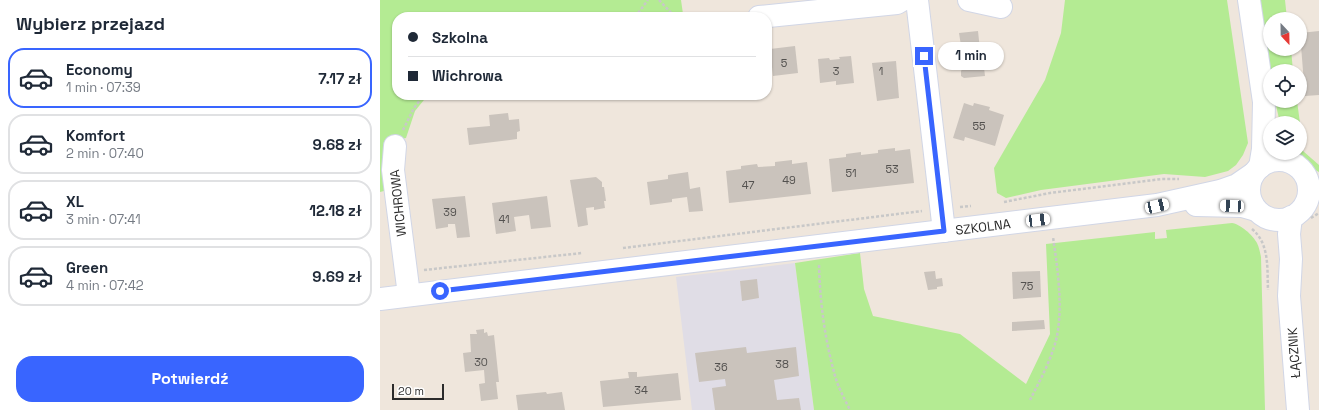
<!DOCTYPE html>
<html lang="pl">
<head>
<meta charset="utf-8">
<style>
  body { margin:0; font-family:"Space Grotesk",sans-serif; background:#f6f6f7; color:#1f2937; height:100vh; display:flex; flex-direction:column; font-size:15px; white-space:nowrap }
  * { box-sizing:border-box; margin:0 }
  p { font-size:13px; color:#747a83 }
  .icon { flex:none; width:22px; height:22px; fill:none; stroke:currentColor; stroke-width:2; stroke-linecap:round; stroke-linejoin:round }
  .map { position:relative; flex:1; overflow:hidden }
  .sheet { display:flex; flex-direction:column; background:#fff; width:380px }
  .sheet>* { flex:none }
  .hud { position:absolute; left:12px; top:12px; width:380px; height:88px; border-radius:16px; box-shadow:0 1px 3px #0004; display:grid; align-content:center; height:88px; padding:0 16px; background:#fff }
  .needle { width:26px; rotate:158deg }
  .controls { position:absolute; left:883px; top:12px; display:grid; gap:8px }
  .controls a { display:grid; place-items:center; width:44px; height:44px; border-radius:50%; background:#fff; box-shadow:0 1px 3px #0004; font-size:20px }
  .scale { position:absolute; left:12px; bottom:10px; width:52px; box-sizing:border-box; padding-left:4px; border:2px solid #2b2b2b; border-top:0; font-size:11px; line-height:14px; white-space:nowrap; color:#2b2b2b; -webkit-text-stroke:3px #fff; paint-order:stroke }
  .end { position:absolute; width:18px; height:18px; margin:-9px; border:5px solid #3965ff; background:#fff; box-shadow:0 0 0 2px #fff }
  .from { border-radius:50% }
  .bubble { position:absolute; height:28px; border-radius:14px; background:#fff; box-shadow:0 1px 3px #0004; font-size:13px; font-weight:700; line-height:28px; text-align:center }
  .car { position:absolute; width:12px; height:24px; margin:-12px -6px; border-radius:5px; box-shadow:0 0 3px 1px #0007; background:linear-gradient(#fff 24%,#345 0 40%,#fff 0 76%,#345 0 86%,#fff 0) }
  .hud b { display:flex; align-items:center; gap:14px; height:38px; font-size:15px }
  .hud b+b { border-top:1px solid #e0e1e3 }
  .hud i { width:10px; height:10px; background:#1f2937 }
  ul { padding:0; list-style:none }
  li { display:flex; align-items:center; gap:12px; height:60px; margin:0 8px 6px; padding:0 8px; border:2px solid #e0e1e3; border-radius:16px }
  li div { flex:1 }
  li b { display:block; font-size:15px }
  li em { font-style:normal; font-weight:700 }
  li.active { border-color:#3965ff }
  li>.icon { width:36px; height:36px; stroke-width:1.5 }
  h2 { padding:0 16px; font-size:18px; line-height:48px }
  .cta { display:flex; gap:8px; margin-top:auto; padding:8px 16px }
  .cta a { flex:1; height:46px; border-radius:16px; background:#3965ff; color:#fff; font-size:16px; font-weight:700; line-height:46px; text-align:center }
  main { display:flex; flex:1; min-height:0 }
  .map>svg:first-child { display:block }
</style>
</head>
<body>
<main>
<section class="sheet">
<h2>Wybierz przejazd</h2>
<ul>
<li class="active"><svg class="icon" aria-label="car" viewBox="0 0 24 24"><path d="M5 17H2v-5l4-1 3-4h7l3 4 3 1v5h-3M9 17h6M6 11h13"/><circle cx="7" cy="17" r="2"/><circle cx="17" cy="17" r="2"/></svg><div><b>Economy</b><p>1 min · 07:39</p></div><em>7.17 zł</em></li>
<li><svg class="icon" aria-label="car" viewBox="0 0 24 24"><path d="M5 17H2v-5l4-1 3-4h7l3 4 3 1v5h-3M9 17h6M6 11h13"/><circle cx="7" cy="17" r="2"/><circle cx="17" cy="17" r="2"/></svg><div><b>Komfort</b><p>2 min · 07:40</p></div><em>9.68 zł</em></li>
<li><svg class="icon" aria-label="car" viewBox="0 0 24 24"><path d="M5 17H2v-5l4-1 3-4h7l3 4 3 1v5h-3M9 17h6M6 11h13"/><circle cx="7" cy="17" r="2"/><circle cx="17" cy="17" r="2"/></svg><div><b>XL</b><p>3 min · 07:41</p></div><em>12.18 zł</em></li>
<li><svg class="icon" aria-label="car" viewBox="0 0 24 24"><path d="M5 17H2v-5l4-1 3-4h7l3 4 3 1v5h-3M9 17h6M6 11h13"/><circle cx="7" cy="17" r="2"/><circle cx="17" cy="17" r="2"/></svg><div><b>Green</b><p>4 min · 07:42</p></div><em>9.69 zł</em></li>
</ul>
<div class="cta"><a>Potwierdź</a></div>
</section>
<div class="map">
<svg width="939" height="410" viewBox="0 0 939 410">
  <rect width="100%" height="100%" fill="#efe6dc"/>
  <path fill="#e0dde6" d="M415,263L434,410H312L296,277Z"/>
  <g fill="#b4eb93">
    <path d="M0,0H301L303,14L283,17H17V95H48L35,111L26,138L10,141L8,150L4,191L0,192Z"/>
    <path d="M685,0H847L868,143L863,155L856,165L848,171L825,177L784,174L661,190L626,198L617,193L614,168L665,80L681,33Z"/>
    <path d="M878,0H905L907,19H890V49H911L913,71H890Z"/>
    <path d="M895,101H917L920,123H900Z"/>
    <path d="M920,124L923,151L939,165V172L930,167L912,153H920Z"/>
    <path d="M852,223C860,224 873,235 877,243C879,247 880,252 881,257L885,410H434L415,263L480,253L484,289L493,316L580,334L646,384L670,334L666,244L775,232V239L787,238L786,230Z"/>
  </g>
  <g fill="#cac3bc">
    <path d="M598,31L600,50H602L605,76L584,78L581,76V71L583,68V63L580,61L579,55L582,52L579,33Z"/>
    <path d="M939,31V95L925,96L920,33Z"/>
    <path d="M415,46L418,73L393,76L390,49Z"/>
    <path d="M471,56L474,83L456,85V81L440,83L438,59L449,58L450,60L460,59L459,57Z"/>
    <path d="M516,61L519,98L497,101L492,63Z"/>
    <path d="M584,103L593,106L594,103L610,107L609,110L624,115L615,146L585,137L584,141L573,138Z"/>
    <path d="M128,113L129,120L139,119L140,131L137,132V139L89,145L87,128L110,126L109,115Z"/>
    <path d="M515,148V151L530,149L534,183L452,192L449,159L466,157V154L481,152V155L498,153V150Z"/>
    <path d="M412,160V164L427,162L431,194L349,203L346,171L361,169V166L377,164L378,167L395,166V162Z"/>
    <path d="M308,172L310,189L320,187L323,211L309,212L307,197L292,199V202L270,205L267,182L288,179V175Z"/>
    <path d="M216,177L222,182V187H224L226,201H224L225,208L214,210V207L206,208L208,225L198,227L190,180Z"/>
    <path d="M85,196L90,237L77,238L75,224H68V227L56,229L52,199Z"/>
    <path d="M167,196L171,227L151,229L149,215L134,217L136,231L116,234L112,203Z"/>
    <path d="M555,271L556,279L562,278L563,286L557,287V289L548,290L544,272Z"/>
    <path d="M660,271L661,297L633,299L632,272Z"/>
    <path d="M377,279L379,298L362,301L360,281Z"/>
    <path d="M664,320L665,329L632,331V322Z"/>
    <path d="M104,329V333L107,332L108,336L114,335L119,382H116L118,399L101,401L99,384L105,383L104,370L85,372L83,353L91,352L90,334H97L96,330Z"/>
    <path d="M366,347L367,353L416,347L419,376L394,380L397,400L419,398L421,410H335L332,388L346,386L345,379L319,382L315,353Z"/>
    <path d="M248,372H257V377L298,373L301,400L223,407L220,381L249,378Z"/>
    <path d="M166,392L167,394L182,392L185,410H138L136,395Z"/>
  </g>
  <g fill="none" stroke-linecap="round" stroke-linejoin="round">
    <defs>
      <g id="minor">
        <path d="M537,0L564,231"/>
        <path d="M589,0L621,7"/>
        <path d="M869,0L884,102L883,149L880,167"/>
        <path d="M379,17L517,3L522,0"/>
        <path d="M15,146L13,170L29,295"/>
        <circle cx="899" cy="190" r="30"/>
        <path d="M816,205L862,206L876,210"/>
        <path d="M911,217L909,234L911,259L909,296L918,410"/>
        <path d="M0,299L777,205L840,191L857,185L873,174"/>
      </g>
    </defs>
    <use href="#minor" stroke="#d1d6e6" stroke-width="24"/>
    <g stroke="#c8c8c8" stroke-width="2.5" stroke-dasharray="3 2" stroke-linecap="butt">
      <path d="M279,0L295,17"/>
      <path d="M255,17L268,0"/>
      <path d="M23,130L34,108L44,95"/>
      <path d="M624,202L670,193L782,179H799"/>
      <path d="M580,207L591,206"/>
      <path d="M931,218L939,213"/>
      <path d="M872,229C890,244 887,269 888,290"/>
      <path d="M243,248L542,211"/>
      <path d="M439,265C440,303 445,342 456,379C459,389 465,400 470,410"/>
      <path d="M44,270L202,253"/>
      <path d="M650,400C658,384 667,368 673,350C685,318 678,271 673,237"/>
    </g>
    <use href="#minor" stroke="#fff" stroke-width="22"/>
  </g>
  <g fill="none" stroke-linecap="round" stroke-linejoin="round">
    <path stroke="#3965ff" stroke-width="5" d="M60,291L564,231L544,56"/>
  </g>
  <g text-anchor="middle" dominant-baseline="central" stroke-width="3" stroke-linejoin="round" paint-order="stroke">
    <g font-size="11" fill="#53514f">
      <text x="404" y="63">5</text>
      <text x="456" y="71">3</text>
      <text x="501" y="71">1</text>
      <text x="599" y="126">55</text>
      <text x="512" y="169">53</text>
      <text x="471" y="173">51</text>
      <text x="409" y="180">49</text>
      <text x="368" y="185">47</text>
      <text x="70" y="212">39</text>
      <text x="124" y="219">41</text>
      <text x="647" y="286">75</text>
      <text x="101" y="362">30</text>
      <text x="402" y="364">38</text>
      <text x="341" y="367">36</text>
      <text x="261" y="390">34</text>
    </g>
    <g font-size="13" fill="#2b2b2b" stroke="#fff">
      <text transform="translate(18 203) rotate(-96)">WICHROWA</text>
      <text transform="translate(603 227) rotate(-7)">SZKOLNA</text>
      <text transform="translate(914 353) rotate(-94)">ŁĄCZNIK</text>
    </g>
  </g>
</svg>
<div class="controls">
<a><svg class="needle" viewBox="-14 -14 28 28"><path d="M0-13l5 13h-10z" fill="#e53935"/><path d="M0 13l5-13h-10z" fill="#747a83"/></svg></a>
<a><svg class="icon" aria-label="locate" viewBox="0 0 24 24"><circle cx="12" cy="12" r="6"/><path d="M12 2v4M12 18v4M2 12h4M18 12h4"/></svg></a>
<a><svg class="icon" aria-label="layers" viewBox="0 0 24 24"><path d="M12 4l9 5-9 5-9-5zM3 14l9 5 9-5"/></svg></a>
</div>
<div class="scale">20 m</div>
<i class="end from" style="left:60px;top:291px"></i>
<i class="end" style="left:544px;top:56px"></i>
<div class="bubble" style="left:558px;top:42px;width:66px">1 min</div>
<i class="car" style="left:777px;top:206px;rotate:77deg"></i>
<i class="car" style="left:852px;top:206px;rotate:273deg"></i>
<i class="car" style="left:658px;top:220px;rotate:83deg"></i>
<div class="hud">
<b><i class="from"></i>Szkolna</b>
<b><i></i>Wichrowa</b>
</div>
</div>
</main>
</body>
</html>
